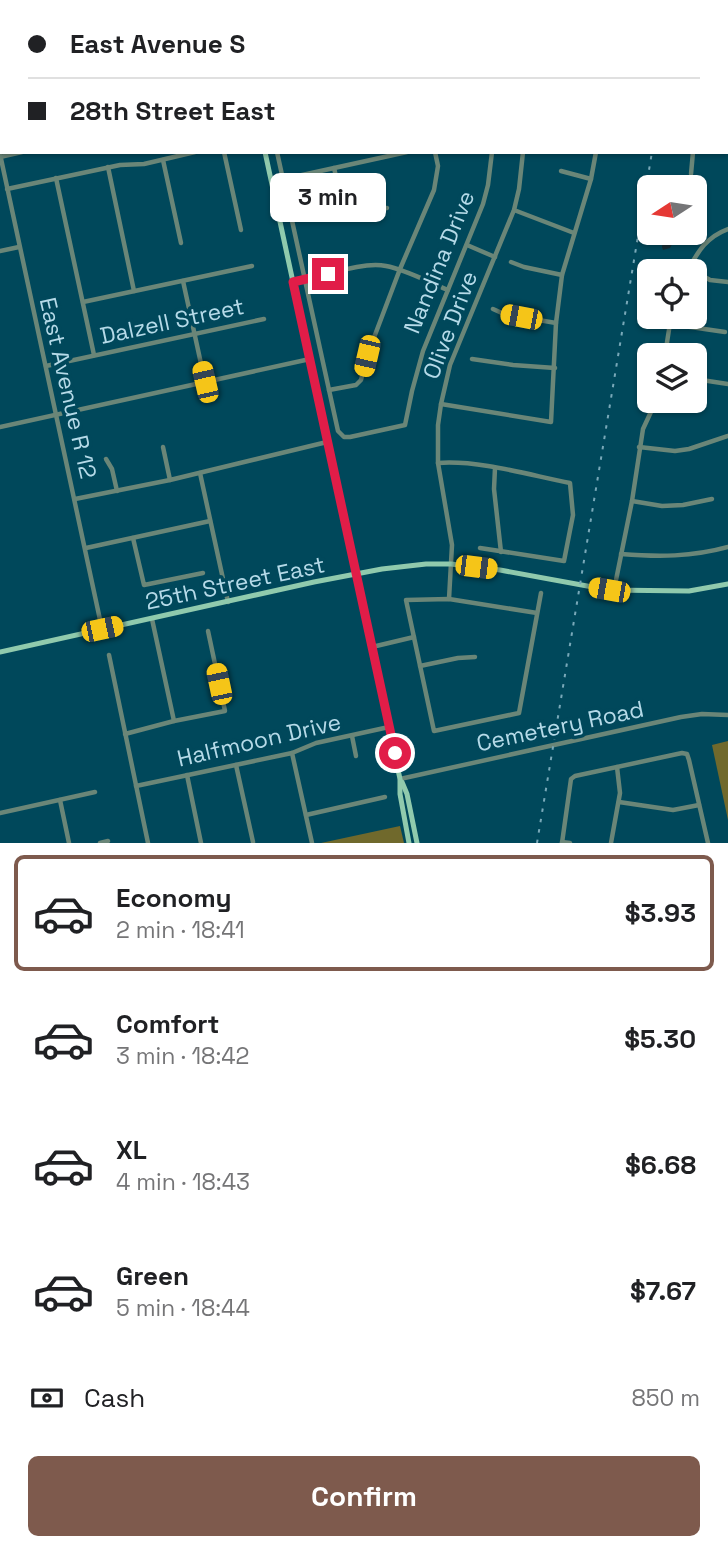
<!DOCTYPE html>
<html lang="en">
<head>
<meta charset="utf-8">
<style>
  body { margin:0; font-family:"Space Grotesk",sans-serif; background:#f6f6f6; color:#202124; height:100vh; display:flex; flex-direction:column; font-size:26px; white-space:nowrap }
  * { box-sizing:border-box; margin:0 }
  p { font-size:23px; color:#757577 }
  .icon { flex:none; width:38px; height:38px; fill:none; stroke:currentColor; stroke-width:2; stroke-linecap:round; stroke-linejoin:round }
  .map { position:relative; height:843px; overflow:hidden }
  .panel { display:flex; flex-direction:column; background:#fff; flex:1 }
  .panel>* { flex:none }
  .guide { position:absolute; left:0px; top:0px; width:728px; height:154px; box-shadow:0 2px 5px #0004; display:grid; align-content:center; height:154px; padding:0 28px; background:#fff }
  .needle { width:46px; rotate:258deg }
  .tools { position:absolute; left:637px; top:175px; display:grid; gap:14px }
  .tools a { display:grid; place-items:center; width:70px; height:70px; border-radius:10px; background:#fff; box-shadow:0 2px 5px #0004; font-size:35px }
  .end { position:absolute; width:32px; height:32px; margin:-16px; border:9px solid #e11d48; background:#fff; box-shadow:0 0 0 4px #fff }
  .from { border-radius:50% }
  .bubble { position:absolute; height:49px; border-radius:10px; background:#fff; box-shadow:0 2px 5px #0004; font-size:23px; font-weight:600; line-height:49px; text-align:center }
  .car { position:absolute; width:21px; height:42px; margin:-21px -10px; border-radius:9px; box-shadow:0 0 5px 2px #0007; background:linear-gradient(#f5c518 24%,#345 0 40%,#f5c518 0 76%,#345 0 86%,#f5c518 0) }
  .guide b { display:flex; align-items:center; gap:24px; height:66px; font-size:26px }
  .guide b+b { border-top:2px solid #e0e0e0 }
  .guide i { width:18px; height:18px; background:#202124 }
  ul { padding:12px 0 0; list-style:none }
  li { display:flex; align-items:center; gap:21px; height:116px; margin:0 14px 10px; padding:0 14px; border:4px solid transparent; border-radius:10px }
  li div { flex:1 }
  li b { display:block; font-size:26px }
  li em { font-style:normal; font-weight:600 }
  li.selected { border-color:#7e5a4d }
  li>.icon { width:63px; height:63px; stroke-width:1.5 }
  .pay { display:flex; align-items:center; gap:18px; height:77px; padding:0 28px; font-size:26px }
  .pay p { margin-inline-start:auto }
  .primary-button { display:flex; gap:14px; margin-top:auto; padding:14px 28px }
  .primary-button a { flex:1; height:80px; border-radius:10px; background:#7e5a4d; color:#fff; font-size:28px; font-weight:600; line-height:80px; text-align:center }
  .map>svg:first-child { display:block }
</style>
</head>
<body>
<div class="map">
<svg width="728" height="843" viewBox="0 0 728 843">
  <rect width="100%" height="100%" fill="#00485b"/>
  <g fill="#70692c">
    <path d="M0,0H102L103,2H2V7H0Z"/>
    <path d="M728,741V820L712,745Z"/>
    <path d="M400,826L404,843H321Z"/>
  </g>
  <path fill="#172e36" d="M664,233H678L670,248L663,250L662,247Z"/>
  <g fill="none" stroke-linecap="round" stroke-linejoin="round">
    <g stroke="#6a8678" stroke-width="4.5">
      <path d="M105,0V2"/>
      <path d="M286,0V2"/>
      <path d="M373,0L374,2"/>
      <path d="M423,0L424,2"/>
      <path d="M472,0L473,2"/>
      <path d="M524,0V2"/>
      <path d="M577,0V2"/>
      <path d="M722,0V2"/>
      <path d="M342,2L350,0"/>
      <path d="M726,27V49"/>
      <path d="M726,81L728,82"/>
      <path d="M726,150H728"/>
      <path d="M224,152L241,230"/>
      <path d="M277,152L338,431L344,437H350L405,425L412,391L423,351L483,204L488,185L492,152"/>
      <path d="M0,154L102,629"/>
      <path d="M0,157L22,152"/>
      <path d="M163,160L181,243"/>
      <path d="M108,167L134,291"/>
      <path d="M334,168L345,214L349,215L387,208"/>
      <path d="M561,171L591,179"/>
      <path d="M691,174L693,152"/>
      <path d="M56,178L94,355"/>
      <path d="M284,179L407,152"/>
      <path d="M7,189L120,165L144,164L195,152"/>
      <path d="M514,210L574,233"/>
      <path d="M467,245L495,257"/>
      <path d="M0,251L19,247"/>
      <path d="M511,262L524,267L562,275"/>
      <path d="M689,268L710,280L728,282"/>
      <path d="M687,271C698,252 706,237 728,229"/>
      <path d="M183,281L205,382"/>
      <path d="M293,282C320,278 360,261 386,266C407,270 428,282 448,290"/>
      <path d="M83,302L252,266"/>
      <path d="M493,309L504,314L556,323"/>
      <path d="M670,324L725,332"/>
      <path d="M665,355L671,317"/>
      <path d="M472,359L513,365L555,368"/>
      <path d="M46,366L264,319"/>
      <path d="M695,379L728,384"/>
      <path d="M329,390L356,385L361,380L367,356L400,269L434,190L438,166L435,152"/>
      <path d="M441,404L551,422L556,323L562,275L591,179L596,152"/>
      <path d="M0,427L310,359"/>
      <path d="M163,447L170,480"/>
      <path d="M639,447L675,451L689,449L728,436"/>
      <path d="M106,459L112,469L117,491"/>
      <path d="M438,463C480,460 529,475 570,483L573,515L564,561L480,548"/>
      <path d="M495,468L494,489L501,552"/>
      <path d="M200,473L228,602"/>
      <path d="M75,499L170,480L327,442"/>
      <path d="M632,501L662,506L683,505L712,499"/>
      <path d="M133,538L144,585L203,573"/>
      <path d="M86,548L210,521"/>
      <path d="M621,554C658,557 692,557 728,547"/>
      <path d="M614,590L632,501L643,429L656,401"/>
      <path d="M449,599L452,545L438,463V425L441,404L450,365L514,210L519,189L523,152"/>
      <path d="M537,613L449,599L406,600L434,731L519,713L541,593"/>
      <path d="M152,619L174,721"/>
      <path d="M372,647L414,637"/>
      <path d="M109,655L148,843"/>
      <path d="M420,666L458,658L475,657"/>
      <path d="M125,734L174,721L225,711L208,631"/>
      <path d="M352,736L356,756"/>
      <path d="M292,753L312,843"/>
      <path d="M236,765L253,842"/>
      <path d="M187,775L201,843"/>
      <path d="M400,779L681,717L702,714L728,715"/>
      <path d="M136,786L292,753L316,743L389,727"/>
      <path d="M60,800L69,843"/>
      <path d="M619,802L673,810L699,805"/>
      <path d="M0,813L95,792"/>
      <path d="M306,815L385,797"/>
      <path d="M562,842L570,843"/>
      <path d="M100,843L108,841"/>
      <path d="M562,843L571,779L575,776L682,753L687,754L689,760L708,843"/>
      <path d="M611,843L620,793L617,767"/>
    </g>
    <g stroke="#90caad" stroke-width="5">
      <path d="M232,0V2"/>
      <path d="M265,152L400,779V794L409,843"/>
      <path d="M0,652L314,582L382,569L426,564H451L500,570L609,590L689,591L728,584"/>
      <path d="M402,782L407,794L417,843"/>
    </g>
    <g stroke="#79a9b9" stroke-width="2" stroke-dasharray="3.5 7" stroke-linecap="butt">
      <path d="M677,2V0"/>
      <path d="M537,843L652,152"/>
    </g>
  </g>
  <g fill="none" stroke-linecap="round" stroke-linejoin="round">
    <path stroke="#e11d48" stroke-width="9" d="M328,274L293,282L395,753"/>
  </g>
  <g text-anchor="middle" dominant-baseline="central" stroke-width="7" stroke-linejoin="round" paint-order="stroke">
    <g font-size="23" fill="#b5dae8" stroke="#00485b">
      <text transform="translate(439 262) rotate(-68)">Nandina Drive</text>
      <text transform="translate(172 321) rotate(-12)">Dalzell Street</text>
      <text transform="translate(450 325) rotate(-69)">Olive Drive</text>
      <text transform="translate(68 388) rotate(77)">East Avenue R 12</text>
      <text transform="translate(235 583) rotate(-12)">25th Street East</text>
      <text transform="translate(560 726) rotate(-12)">Cemetery Road</text>
      <text transform="translate(259 740) rotate(-13)">Halfmoon Drive</text>
    </g>
  </g>
</svg>
<div class="tools">
<a><svg class="needle" viewBox="-14 -14 28 28"><path d="M0-13l5 13h-10z" fill="#e53935"/><path d="M0 13l5-13h-10z" fill="#757577"/></svg></a>
<a><svg class="icon" aria-label="locate" viewBox="0 0 24 24"><circle cx="12" cy="12" r="6"/><path d="M12 2v4M12 18v4M2 12h4M18 12h4"/></svg></a>
<a><svg class="icon" aria-label="layers" viewBox="0 0 24 24"><path d="M12 4l9 5-9 5-9-5zM3 14l9 5 9-5"/></svg></a>
</div>
<i class="end from" style="left:395px;top:753px"></i>
<i class="end" style="left:328px;top:274px"></i>
<div class="bubble" style="left:270px;top:173px;width:116px">3 min</div>
<i class="car" style="left:521px;top:317px;rotate:281deg"></i>
<i class="car" style="left:367px;top:356px;rotate:193deg"></i>
<i class="car" style="left:205px;top:382px;rotate:347deg"></i>
<i class="car" style="left:476px;top:567px;rotate:97deg"></i>
<i class="car" style="left:609px;top:590px;rotate:280deg"></i>
<i class="car" style="left:102px;top:629px;rotate:78deg"></i>
<i class="car" style="left:219px;top:684px;rotate:348deg"></i>
<div class="guide">
<b><i class="from"></i>East Avenue S</b>
<b><i></i>28th Street East</b>
</div>
</div>
<section class="panel">
<ul>
<li class="selected"><svg class="icon" aria-label="car" viewBox="0 0 24 24"><path d="M5 17H2v-5l4-1 3-4h7l3 4 3 1v5h-3M9 17h6M6 11h13"/><circle cx="7" cy="17" r="2"/><circle cx="17" cy="17" r="2"/></svg><div><b>Economy</b><p>2 min · 18:41</p></div><em>$3.93</em></li>
<li><svg class="icon" aria-label="car" viewBox="0 0 24 24"><path d="M5 17H2v-5l4-1 3-4h7l3 4 3 1v5h-3M9 17h6M6 11h13"/><circle cx="7" cy="17" r="2"/><circle cx="17" cy="17" r="2"/></svg><div><b>Comfort</b><p>3 min · 18:42</p></div><em>$5.30</em></li>
<li><svg class="icon" aria-label="car" viewBox="0 0 24 24"><path d="M5 17H2v-5l4-1 3-4h7l3 4 3 1v5h-3M9 17h6M6 11h13"/><circle cx="7" cy="17" r="2"/><circle cx="17" cy="17" r="2"/></svg><div><b>XL</b><p>4 min · 18:43</p></div><em>$6.68</em></li>
<li><svg class="icon" aria-label="car" viewBox="0 0 24 24"><path d="M5 17H2v-5l4-1 3-4h7l3 4 3 1v5h-3M9 17h6M6 11h13"/><circle cx="7" cy="17" r="2"/><circle cx="17" cy="17" r="2"/></svg><div><b>Green</b><p>5 min · 18:44</p></div><em>$7.67</em></li>
</ul>
<div class="pay"><svg class="icon" aria-label="cash" viewBox="0 0 24 24"><path d="M3 7h18v10H3z"/><circle cx="12" cy="12" r="2"/></svg>Cash<p>850 m</p></div>
<div class="primary-button"><a>Confirm</a></div>
</section>
</body>
</html>
